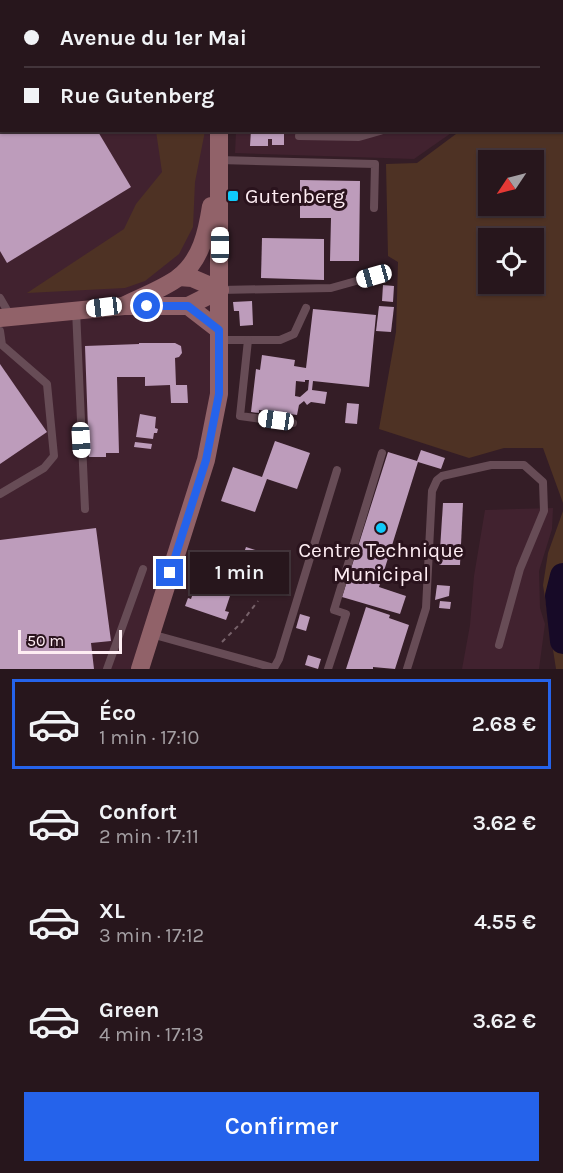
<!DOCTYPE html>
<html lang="fr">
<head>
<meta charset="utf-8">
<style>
  body { margin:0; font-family:Karla,sans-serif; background:#332329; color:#f1f3f6; height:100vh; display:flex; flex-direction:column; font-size:22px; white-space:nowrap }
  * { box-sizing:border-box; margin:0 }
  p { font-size:20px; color:#a49fa3 }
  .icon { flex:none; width:33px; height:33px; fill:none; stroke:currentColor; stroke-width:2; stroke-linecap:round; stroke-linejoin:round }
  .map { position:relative; height:669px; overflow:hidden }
  .panel { display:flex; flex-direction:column; background:#27161c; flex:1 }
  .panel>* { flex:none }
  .banner { position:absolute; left:0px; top:0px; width:564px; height:132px; box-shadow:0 2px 4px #0004,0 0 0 2px #43353b; display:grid; align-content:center; height:132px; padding:0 24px; background:#27161c }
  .needle { width:39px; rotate:235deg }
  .buttons { position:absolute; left:478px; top:150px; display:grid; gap:12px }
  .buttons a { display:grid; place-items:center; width:66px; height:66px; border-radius:0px; background:#27161c; box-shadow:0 2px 4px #0004,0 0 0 2px #43353b; font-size:30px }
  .scale { position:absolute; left:18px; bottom:15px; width:104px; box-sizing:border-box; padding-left:6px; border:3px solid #feedf3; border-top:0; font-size:16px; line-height:21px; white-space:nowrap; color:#feedf3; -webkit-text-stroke:4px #2a131d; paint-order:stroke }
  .end { position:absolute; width:27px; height:27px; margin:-14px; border:8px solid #2563eb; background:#fff; box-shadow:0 0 0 3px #fff }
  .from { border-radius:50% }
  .bubble { position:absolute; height:42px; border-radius:0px; background:#27161c; box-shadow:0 2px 4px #0004,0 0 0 2px #43353b; font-size:20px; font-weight:600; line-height:42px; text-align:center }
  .car { position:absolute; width:18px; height:36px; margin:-18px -9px; border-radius:8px; box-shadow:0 0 4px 2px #0007; background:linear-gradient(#fff 24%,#345 0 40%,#fff 0 76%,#345 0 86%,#fff 0) }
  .banner b { display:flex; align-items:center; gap:21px; height:57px; font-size:22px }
  .banner b+b { border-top:2px solid #43353b }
  .banner i { width:15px; height:15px; background:#f1f3f6 }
  ul { padding:10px 0 0; list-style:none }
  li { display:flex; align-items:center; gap:18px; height:90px; margin:0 12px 9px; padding:0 12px; border:3px solid transparent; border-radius:0px }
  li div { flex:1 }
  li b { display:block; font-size:22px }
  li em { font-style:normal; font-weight:600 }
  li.active { border-color:#2563eb }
  li>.icon { width:54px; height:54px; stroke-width:1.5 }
  .action { display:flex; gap:12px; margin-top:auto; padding:12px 24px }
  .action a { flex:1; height:69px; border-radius:0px; background:#2563eb; color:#fff; font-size:24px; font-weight:600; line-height:69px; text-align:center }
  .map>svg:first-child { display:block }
</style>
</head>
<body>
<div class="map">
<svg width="563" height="669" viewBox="0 0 563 669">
  <rect width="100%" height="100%" fill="#341d26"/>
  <g fill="#41222f">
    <path d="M0,0H204L205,1L2,2V130L219,131V394L140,669H0Z"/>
    <path d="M241,0H535L241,2Z"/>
    <path d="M236,131H454L414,159L235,153Z"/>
    <path d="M553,508L552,529L539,571L540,608L545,624L539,669H462L470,625L474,576L485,510Z"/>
  </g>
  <g fill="#4e3224" fill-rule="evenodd">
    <path d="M95,0H196V1L96,2Z"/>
    <path d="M540,0H563V503L543,448H504L469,458L379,429L396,332L398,262L388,256L386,164L417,163L460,131L562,130V2L538,1ZM534,160V206H489V160ZM534,238V284H489V238Z"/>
    <path d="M156,131H205L195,182L193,227L179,254L145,281L125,288L27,293L124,229L136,204L162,172Z"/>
    <path d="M563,511V669H556L543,585L548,553Z"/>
  </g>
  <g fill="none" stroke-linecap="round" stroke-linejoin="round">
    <path stroke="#170a27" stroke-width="26" d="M563,576L558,596L563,641"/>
  </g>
  <g fill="#bd9cbb" fill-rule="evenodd">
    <path d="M0,130H97L131,187L7,263L0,251Z"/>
    <path d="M251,130H284V145H272V139H268V146H250Z"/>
    <path d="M300,180L360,181L359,261H330L331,218H300Z"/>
    <path d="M262,238L324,239V280L261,278Z"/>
    <path d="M383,285L394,286L393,302L382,301Z"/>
    <path d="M252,301L253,325L240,326L239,311H234L233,302Z"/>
    <path d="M379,306L394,307L391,332L376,331Z"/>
    <path d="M313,309L376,315L369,387L313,381L312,390L327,392L325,404L311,402L307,405L304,401L299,405L297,415L259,410V413L251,412L256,369L260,370L262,355L295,360L294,366L306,368ZM305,380H309L308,390L300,397L295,396L296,381L305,382Z"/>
    <path d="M139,343H175L181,346L182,353L179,357L175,358L176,385H187L188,403H171L170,385L145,386V377H117L119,453H106V457H89L85,346L139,344Z"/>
    <path d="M0,364L47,432L0,464Z"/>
    <path d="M347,403L359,404L357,424L345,423Z"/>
    <path d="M140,414L156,417L155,428L158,429L157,433H154L153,439L136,437Z"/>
    <path d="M275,441L310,453L297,489L267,479L255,512L221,501L233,467L262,477Z"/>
    <path d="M135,442L152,444L151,449L134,447Z"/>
    <path d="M421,450L445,458L441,469L418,462L379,587L406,596L400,614L342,597L388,452L417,461Z"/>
    <path d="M443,503H463L460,565H439Z"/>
    <path d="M96,528L111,641L91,643L94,669H0V540Z"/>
    <path d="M246,547L281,558L269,593L239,582L236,591L232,590L225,611L229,612L226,620L185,606L188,598L191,599L198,579L195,578L198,568L234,581Z"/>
    <path d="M437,585L450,586L449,596L435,600Z"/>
    <path d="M440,601L451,602L450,609L439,608Z"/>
    <path d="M366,607L390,615L389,618L409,625L395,669L373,667V669H346Z"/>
    <path d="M300,614L310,617L306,631L296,628Z"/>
    <path d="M308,655L321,659L318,669L305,665Z"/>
  </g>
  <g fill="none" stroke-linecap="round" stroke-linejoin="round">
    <g stroke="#77626a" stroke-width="2" stroke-dasharray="4.5 4.5" stroke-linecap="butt">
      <path d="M233,2L234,0"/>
      <path d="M534,2L536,0"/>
      <path d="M222,642L241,623L258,601"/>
    </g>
    <g stroke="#674c56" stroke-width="8">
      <path d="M384,0L385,2"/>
      <path d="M331,2V0"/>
      <path d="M299,136L359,137L380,131"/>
      <path d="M219,160L375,164L374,208"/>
      <path d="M220,290L331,288L374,276"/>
      <path d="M0,298L11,317"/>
      <path d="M76,310L85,509"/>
      <path d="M0,331L2,345L47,384L54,456L44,468L0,494"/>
      <path d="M219,340H280L294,334L306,308"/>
      <path d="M248,340L240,416L293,423"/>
      <path d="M151,634L274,668L279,659L337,470"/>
      <path d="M107,669L143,569"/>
      <path d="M328,669L346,614L334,610L382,453"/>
      <path d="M407,669L426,608L432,491L437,480L442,476L491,465H524L543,482L544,511L520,569L499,645"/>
    </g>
    <g stroke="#916269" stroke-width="18">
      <path d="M204,0L205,2"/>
      <path d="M179,277L192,278L220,290"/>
      <path d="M125,305C141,297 165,288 179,277C201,260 207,232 211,206"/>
      <path d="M188,306L219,330"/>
      <path d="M0,318L124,306H188L220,290"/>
      <path d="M140,669L206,460L219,394V130"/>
    </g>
  </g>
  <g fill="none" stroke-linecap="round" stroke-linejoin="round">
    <path stroke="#2563eb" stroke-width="8" d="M147,306H188L219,330V394L206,460L170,573"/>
  </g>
  <g fill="#0fcafa" stroke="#2a131d" stroke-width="2">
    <rect x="227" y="190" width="12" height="12" rx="3"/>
    <circle cx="381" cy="528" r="6"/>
  </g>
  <g text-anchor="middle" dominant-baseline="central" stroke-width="6" stroke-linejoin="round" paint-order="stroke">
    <g font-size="21" fill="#feedf3" stroke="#2a131d" text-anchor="start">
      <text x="245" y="196">Gutenberg</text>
      <text x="381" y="550" text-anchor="middle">Centre Technique<tspan x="381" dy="24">Municipal</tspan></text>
    </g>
  </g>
</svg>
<div class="buttons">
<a><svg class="needle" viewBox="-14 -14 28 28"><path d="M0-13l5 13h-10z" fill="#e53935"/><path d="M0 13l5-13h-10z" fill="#a49fa3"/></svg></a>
<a><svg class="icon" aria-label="locate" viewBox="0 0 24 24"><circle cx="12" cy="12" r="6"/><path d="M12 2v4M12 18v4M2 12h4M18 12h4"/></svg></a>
</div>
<div class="scale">50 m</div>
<i class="end from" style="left:147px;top:306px"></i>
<i class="end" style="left:170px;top:573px"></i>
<div class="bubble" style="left:190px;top:552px;width:99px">1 min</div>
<i class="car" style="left:220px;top:245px;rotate:0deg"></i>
<i class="car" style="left:374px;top:276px;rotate:254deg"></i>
<i class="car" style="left:104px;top:307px;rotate:263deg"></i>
<i class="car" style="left:276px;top:420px;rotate:278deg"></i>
<i class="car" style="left:81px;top:440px;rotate:177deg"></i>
<div class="banner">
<b><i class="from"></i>Avenue du 1er Mai</b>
<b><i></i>Rue Gutenberg</b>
</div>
</div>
<section class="panel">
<ul>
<li class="active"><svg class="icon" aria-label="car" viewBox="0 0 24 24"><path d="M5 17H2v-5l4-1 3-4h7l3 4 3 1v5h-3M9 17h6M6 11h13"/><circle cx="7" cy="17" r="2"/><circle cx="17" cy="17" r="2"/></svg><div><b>Éco</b><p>1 min · 17:10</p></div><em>2.68 €</em></li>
<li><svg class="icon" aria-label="car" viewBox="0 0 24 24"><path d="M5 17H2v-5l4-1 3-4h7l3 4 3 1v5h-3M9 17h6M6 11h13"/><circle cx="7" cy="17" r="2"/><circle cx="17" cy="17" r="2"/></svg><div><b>Confort</b><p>2 min · 17:11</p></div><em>3.62 €</em></li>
<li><svg class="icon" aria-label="car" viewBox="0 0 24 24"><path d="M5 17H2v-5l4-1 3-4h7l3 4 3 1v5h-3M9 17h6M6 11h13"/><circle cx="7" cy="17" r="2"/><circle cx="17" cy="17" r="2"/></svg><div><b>XL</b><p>3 min · 17:12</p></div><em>4.55 €</em></li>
<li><svg class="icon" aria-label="car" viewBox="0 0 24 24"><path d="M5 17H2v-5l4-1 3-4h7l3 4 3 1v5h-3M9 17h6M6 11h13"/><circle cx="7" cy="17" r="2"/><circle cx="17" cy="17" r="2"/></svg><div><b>Green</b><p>4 min · 17:13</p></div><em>3.62 €</em></li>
</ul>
<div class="action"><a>Confirmer</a></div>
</section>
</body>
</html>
